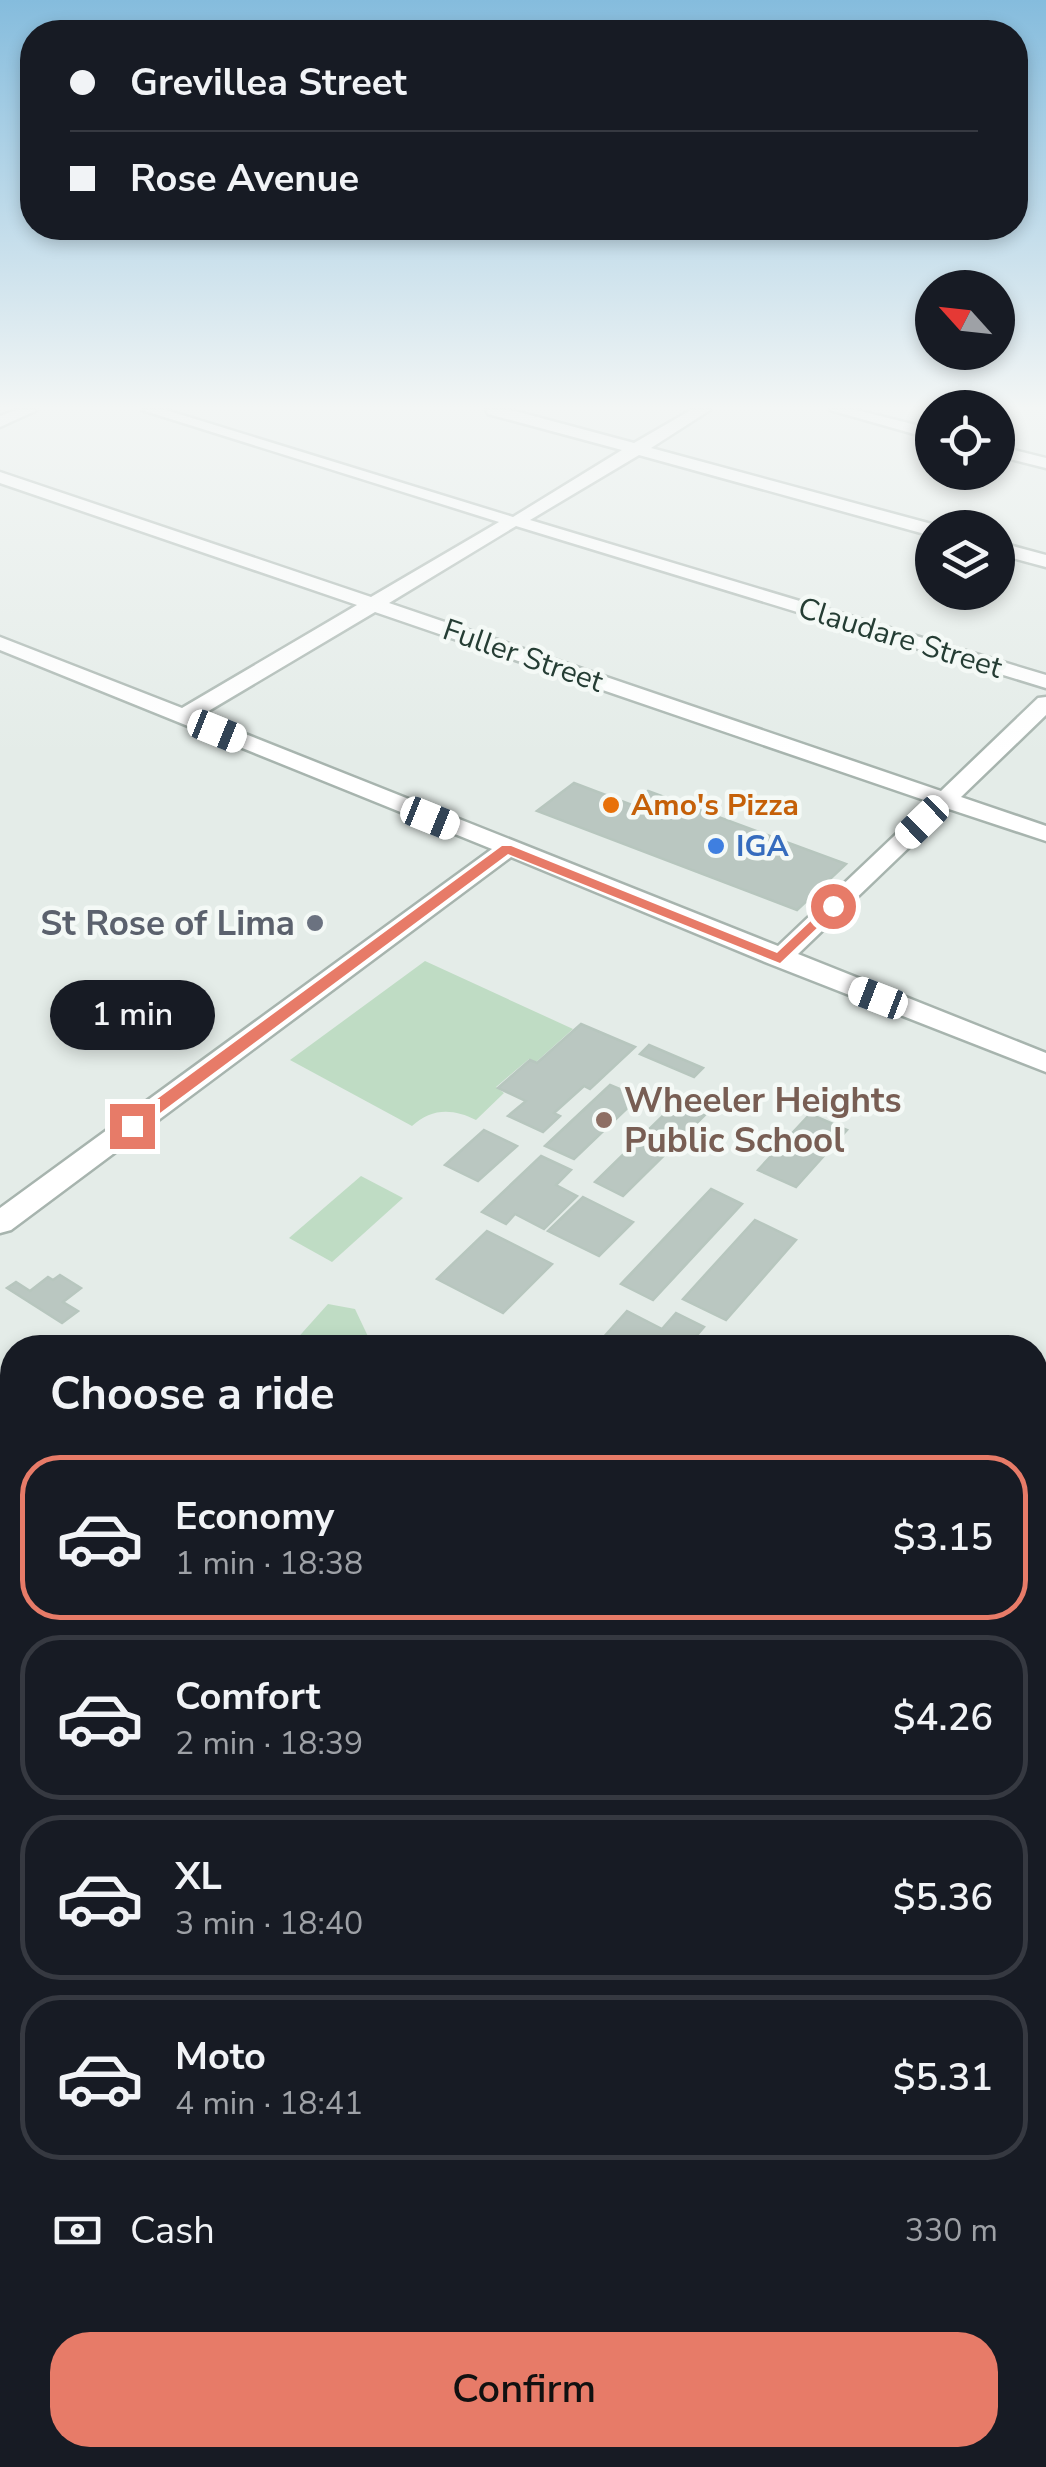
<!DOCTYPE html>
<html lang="en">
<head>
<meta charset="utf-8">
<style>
  body { margin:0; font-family:"Nunito Sans",sans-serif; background:#20242c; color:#f1f3f6; height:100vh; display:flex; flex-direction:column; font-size:38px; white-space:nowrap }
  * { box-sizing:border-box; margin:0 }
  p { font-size:32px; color:#9ea1a6 }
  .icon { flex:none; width:55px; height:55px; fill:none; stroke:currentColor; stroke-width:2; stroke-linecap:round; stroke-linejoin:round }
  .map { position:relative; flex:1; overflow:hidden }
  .panel { position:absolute; left:0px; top:1335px; width:1048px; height:1132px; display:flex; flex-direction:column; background:#171b24; border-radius:40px 40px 0 0; box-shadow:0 5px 15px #0003 }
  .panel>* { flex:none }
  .banner { position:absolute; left:20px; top:20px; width:1008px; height:220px; border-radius:40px; box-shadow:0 5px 15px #0003; display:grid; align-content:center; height:220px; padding:0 50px; background:#171b24 }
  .needle { width:65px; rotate:297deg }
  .buttons { position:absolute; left:915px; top:270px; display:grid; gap:20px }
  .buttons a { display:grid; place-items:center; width:100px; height:100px; border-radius:50%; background:#171b24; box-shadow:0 5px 15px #0003; font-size:50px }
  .end { position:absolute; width:45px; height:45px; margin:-22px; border:12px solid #e77b68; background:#fff; box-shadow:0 0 0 5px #fff }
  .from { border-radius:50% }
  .bubble { position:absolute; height:70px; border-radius:35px; background:#171b24; box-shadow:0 5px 15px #0003; font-size:32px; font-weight:600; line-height:70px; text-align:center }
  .car { position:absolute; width:30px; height:60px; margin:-30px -15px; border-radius:12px; box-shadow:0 0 8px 2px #0007; background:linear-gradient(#fff 24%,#345 0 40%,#fff 0 76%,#345 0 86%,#fff 0) }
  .banner b { display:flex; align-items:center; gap:35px; height:95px; font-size:38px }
  .banner b+b { border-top:2px solid #363941 }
  .banner i { width:25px; height:25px; background:#f1f3f6 }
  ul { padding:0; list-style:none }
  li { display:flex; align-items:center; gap:30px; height:165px; margin:0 20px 15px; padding:0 30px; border:5px solid #363941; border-radius:40px }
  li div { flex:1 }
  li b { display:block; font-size:38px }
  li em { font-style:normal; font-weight:600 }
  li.current { border-color:#e77b68 }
  li>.icon { width:90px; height:90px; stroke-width:1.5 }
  h2 { padding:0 50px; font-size:45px; line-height:120px }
  .pay { display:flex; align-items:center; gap:25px; height:110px; padding:0 50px; font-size:38px }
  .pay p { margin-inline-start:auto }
  .button { display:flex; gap:20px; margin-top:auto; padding:20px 50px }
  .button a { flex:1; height:115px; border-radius:40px; background:#e77b68; color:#111; font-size:40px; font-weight:600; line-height:115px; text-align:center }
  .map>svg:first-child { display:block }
</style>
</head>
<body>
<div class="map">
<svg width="1046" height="2467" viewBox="0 0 1046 2467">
  <rect width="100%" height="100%" fill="#e4ece8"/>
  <g fill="#bfdcc4">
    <path d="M425,961L573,1029L536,1062L529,1059L496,1087L504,1093L476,1120C453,1108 431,1108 412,1126L290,1060Z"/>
    <path d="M361,1176L403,1198L332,1262L289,1238Z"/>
    <path d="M328,1304L355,1309L373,1347H301L294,1342Z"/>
  </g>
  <g fill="#bac7c1" stroke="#b7c6be" stroke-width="2.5">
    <path d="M574,783L632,805L648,791L846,864L797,910L537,811Z"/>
    <path d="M581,1024L635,1047L590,1089L584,1086L554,1113L560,1116L543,1132L508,1116L526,1101L498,1088L530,1060L537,1063Z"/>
    <path d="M649,1045L703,1068L694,1077L640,1054Z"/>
    <path d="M610,1085L639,1097L574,1159L545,1146Z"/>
    <path d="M677,1102L705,1115L623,1196L595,1182Z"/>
    <path d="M810,1114L847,1130L796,1187L758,1170Z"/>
    <path d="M484,1130L517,1146L478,1181L445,1165Z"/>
    <path d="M541,1156L571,1170L556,1185L577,1196L544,1229L515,1214L506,1224L482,1212Z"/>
    <path d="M711,1189L742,1204L653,1300L621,1284Z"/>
    <path d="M583,1197L633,1222L599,1256L548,1231Z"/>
    <path d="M755,1220L796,1240L726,1320L683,1299Z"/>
    <path d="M487,1231L552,1264L503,1313L437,1279Z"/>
    <path d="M60,1275L81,1288L63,1302L78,1311L62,1323L7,1288L16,1282L30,1291L48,1277L53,1280Z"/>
    <path d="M627,1311L662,1329L676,1313L704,1327L686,1348H594Z"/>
  </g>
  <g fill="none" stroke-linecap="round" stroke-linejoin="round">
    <defs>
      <g id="minor">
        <path d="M16,410H37L0,427V416Z"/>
        <path d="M142,410H166L513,517L622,450L488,414L486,410H511L634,443L691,410H710L651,448L939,526L932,528V536L639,455L530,520L1046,675V688L516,526L389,603L941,791L1038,698L1046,697V715L961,797L1046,826V841L949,809L798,954L1046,1053V1072L770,964L511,857L11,1230L0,1233V1208L492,849L0,650V637L182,708L357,605L0,483V472L371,597L499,522ZM375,612L930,802L778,946L200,716Z"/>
        <path d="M830,410H856L932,429V439Z"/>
        <path d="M998,446L1046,458V468L998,456Z"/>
        <path d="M998,542L1046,555V567L998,554Z"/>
        <path d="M0,1475L12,1480V1511L0,1508Z"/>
        <path d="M1046,1601V1635L1035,1639V1605Z"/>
        <path d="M53,2455H108L103,2467H48Z"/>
        <path d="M789,2455H841L836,2467H784Z"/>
      </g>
    </defs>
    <use href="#minor" stroke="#a7b4ae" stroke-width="5"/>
    <use href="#minor" fill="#fff" fill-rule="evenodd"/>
  </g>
  <linearGradient id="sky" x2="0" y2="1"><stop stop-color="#85bcdd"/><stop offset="0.54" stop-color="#f3f6f5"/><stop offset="1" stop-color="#f3f6f5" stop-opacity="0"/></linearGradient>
  <rect width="1046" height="755" fill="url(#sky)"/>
  <path fill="#e77b68" d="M502,846H511L777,953L829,904L840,906L780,963L508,854L137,1130H126V1122Z"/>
  <circle fill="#e8710a" stroke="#f4f9f6" stroke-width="4" cx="611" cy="805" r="10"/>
  <circle fill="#3f7fe0" stroke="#f4f9f6" stroke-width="4" cx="716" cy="846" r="10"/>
  <circle fill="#6b7280" stroke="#f4f9f6" stroke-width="4" cx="315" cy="923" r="10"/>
  <circle fill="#8d6e63" stroke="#f4f9f6" stroke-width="4" cx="604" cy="1120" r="10"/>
  <g text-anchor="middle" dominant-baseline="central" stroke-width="9" stroke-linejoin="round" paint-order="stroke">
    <g font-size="30" fill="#253d34" stroke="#f4f9f6">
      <text transform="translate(900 638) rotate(17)">Claudare Street</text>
      <text transform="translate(523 656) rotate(19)">Fuller Street</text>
    </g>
    <g font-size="30" font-weight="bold" fill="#c56008" stroke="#f4f9f6" text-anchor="start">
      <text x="631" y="805">Amo's Pizza</text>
    </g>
    <g font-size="30" font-weight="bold" fill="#366cbe" stroke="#f4f9f6" text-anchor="start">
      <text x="736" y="846">IGA</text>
    </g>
    <g font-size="35" font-weight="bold" fill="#5b616d" stroke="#f4f9f6" text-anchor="end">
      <text x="295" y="923">St Rose of Lima</text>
    </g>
    <g font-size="35" font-weight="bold" fill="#785e54" stroke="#f4f9f6" text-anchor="start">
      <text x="624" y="1100">Wheeler Heights<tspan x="624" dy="40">Public School</tspan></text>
    </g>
  </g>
</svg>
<div class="buttons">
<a><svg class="needle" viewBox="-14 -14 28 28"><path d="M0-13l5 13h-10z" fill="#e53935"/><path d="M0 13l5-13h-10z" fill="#9ea1a6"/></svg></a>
<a><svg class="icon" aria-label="locate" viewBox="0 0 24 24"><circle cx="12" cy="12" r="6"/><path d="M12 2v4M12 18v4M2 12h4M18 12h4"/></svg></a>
<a><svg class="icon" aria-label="layers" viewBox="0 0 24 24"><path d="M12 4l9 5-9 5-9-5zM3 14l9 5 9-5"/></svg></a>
</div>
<i class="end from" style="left:833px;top:906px"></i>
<i class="end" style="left:132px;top:1126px"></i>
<div class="bubble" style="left:50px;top:980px;width:165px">1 min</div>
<i class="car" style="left:217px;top:731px;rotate:112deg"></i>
<i class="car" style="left:430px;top:818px;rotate:112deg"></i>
<i class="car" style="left:922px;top:822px;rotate:226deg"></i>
<i class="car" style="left:878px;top:998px;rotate:291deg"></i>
<div class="banner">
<b><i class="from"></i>Grevillea Street</b>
<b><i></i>Rose Avenue</b>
</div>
<section class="panel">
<h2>Choose a ride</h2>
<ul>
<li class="current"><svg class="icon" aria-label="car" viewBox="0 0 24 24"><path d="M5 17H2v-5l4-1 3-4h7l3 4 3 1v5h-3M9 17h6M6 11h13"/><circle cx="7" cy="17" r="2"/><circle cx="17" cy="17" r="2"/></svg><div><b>Economy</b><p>1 min · 18:38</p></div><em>$3.15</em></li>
<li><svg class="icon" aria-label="car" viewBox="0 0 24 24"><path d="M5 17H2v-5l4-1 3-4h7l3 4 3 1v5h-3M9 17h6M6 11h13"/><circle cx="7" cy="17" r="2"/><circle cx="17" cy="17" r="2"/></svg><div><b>Comfort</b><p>2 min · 18:39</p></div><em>$4.26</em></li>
<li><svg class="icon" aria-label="car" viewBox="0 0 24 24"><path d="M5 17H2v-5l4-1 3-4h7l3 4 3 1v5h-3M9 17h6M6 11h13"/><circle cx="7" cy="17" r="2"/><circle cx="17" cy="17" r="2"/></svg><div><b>XL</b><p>3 min · 18:40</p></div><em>$5.36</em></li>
<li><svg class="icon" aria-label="car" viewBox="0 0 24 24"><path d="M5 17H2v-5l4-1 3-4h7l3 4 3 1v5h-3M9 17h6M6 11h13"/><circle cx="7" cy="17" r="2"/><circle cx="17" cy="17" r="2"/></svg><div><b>Moto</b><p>4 min · 18:41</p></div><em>$5.31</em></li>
</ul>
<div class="pay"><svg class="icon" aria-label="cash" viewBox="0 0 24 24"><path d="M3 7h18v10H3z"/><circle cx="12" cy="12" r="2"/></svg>Cash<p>330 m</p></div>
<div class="button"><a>Confirm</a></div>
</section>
</div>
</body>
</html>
